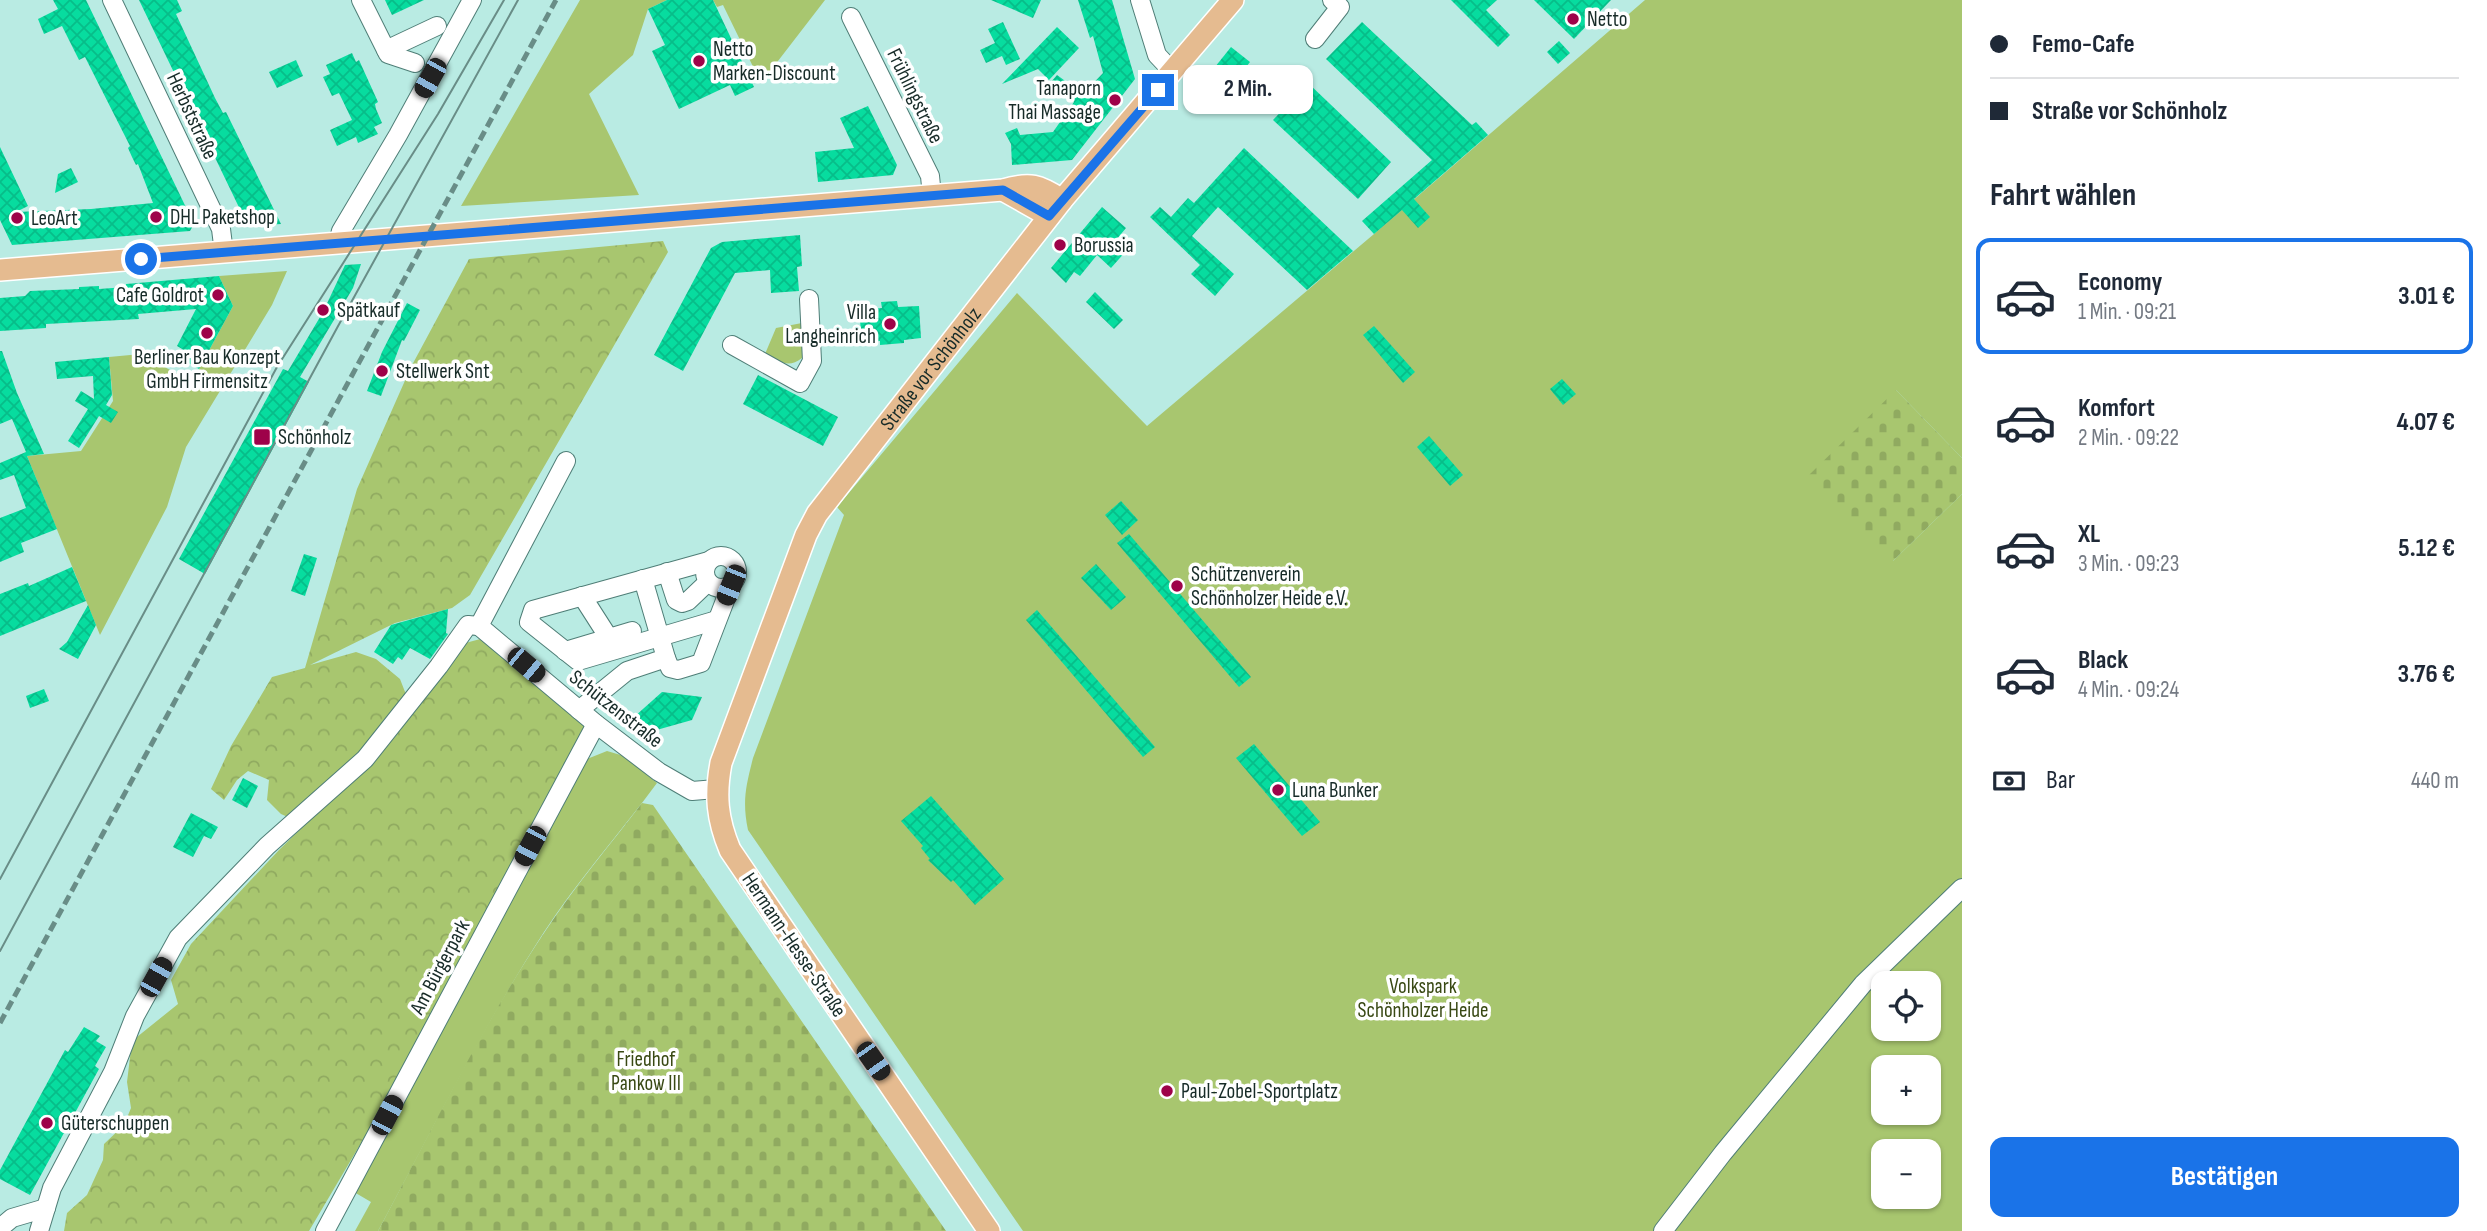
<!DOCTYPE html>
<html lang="de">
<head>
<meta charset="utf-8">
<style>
  body { margin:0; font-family:"Sofia Sans Condensed",sans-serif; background:#f6f6f7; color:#1f2937; height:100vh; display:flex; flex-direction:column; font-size:26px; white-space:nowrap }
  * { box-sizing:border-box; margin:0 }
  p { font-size:23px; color:#747a83 }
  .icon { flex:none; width:38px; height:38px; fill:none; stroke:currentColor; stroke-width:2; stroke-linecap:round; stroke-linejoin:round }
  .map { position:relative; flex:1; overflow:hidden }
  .panel { display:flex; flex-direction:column; background:#fff; width:525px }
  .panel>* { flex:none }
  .guide { display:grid; align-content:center; height:154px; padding:0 28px; background:#fff }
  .buttons { position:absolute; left:1871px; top:971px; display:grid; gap:14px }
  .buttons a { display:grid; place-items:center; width:70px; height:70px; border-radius:14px; background:#fff; box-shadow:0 2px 5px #0004; font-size:35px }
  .end { position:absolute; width:32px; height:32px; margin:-16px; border:9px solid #1a73e8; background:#fff; box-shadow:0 0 0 4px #fff }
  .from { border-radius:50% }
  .bubble { position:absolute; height:49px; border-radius:14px; background:#fff; box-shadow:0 2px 5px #0004; font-size:23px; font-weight:700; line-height:49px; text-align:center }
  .car { position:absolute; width:21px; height:42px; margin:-21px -10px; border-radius:9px; box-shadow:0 0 5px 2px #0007; background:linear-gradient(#222 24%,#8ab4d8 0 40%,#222 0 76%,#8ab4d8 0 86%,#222 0) }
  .guide b { display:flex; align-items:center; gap:24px; height:66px; font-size:26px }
  .guide b+b { border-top:2px solid #e0e1e3 }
  .guide i { width:18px; height:18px; background:#1f2937 }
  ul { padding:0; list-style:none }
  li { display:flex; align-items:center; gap:21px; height:116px; margin:0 14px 10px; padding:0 14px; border:4px solid transparent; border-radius:14px }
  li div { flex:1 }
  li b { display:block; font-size:26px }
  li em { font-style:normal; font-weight:700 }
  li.active { border-color:#1a73e8 }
  li>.icon { width:63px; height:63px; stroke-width:1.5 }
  h2 { padding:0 28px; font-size:32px; line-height:84px }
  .pay { display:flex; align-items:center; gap:18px; height:77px; padding:0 28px; font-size:26px }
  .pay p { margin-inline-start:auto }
  .primary-button { display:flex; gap:14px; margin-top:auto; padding:14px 28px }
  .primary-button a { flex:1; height:80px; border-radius:14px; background:#1a73e8; color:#fff; font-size:28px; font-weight:700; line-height:80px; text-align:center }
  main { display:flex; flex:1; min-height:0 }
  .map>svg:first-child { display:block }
</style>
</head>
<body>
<main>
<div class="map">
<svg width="1962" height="1231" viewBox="0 0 1962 1231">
  <defs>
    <pattern id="forest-crowns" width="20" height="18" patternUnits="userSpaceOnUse" patternTransform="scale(1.75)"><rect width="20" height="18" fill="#a8c66f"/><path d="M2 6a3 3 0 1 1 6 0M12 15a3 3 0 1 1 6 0" fill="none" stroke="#90aa60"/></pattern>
    <pattern id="cemetery-stones" width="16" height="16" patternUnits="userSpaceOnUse" patternTransform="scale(1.75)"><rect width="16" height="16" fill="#a8c66f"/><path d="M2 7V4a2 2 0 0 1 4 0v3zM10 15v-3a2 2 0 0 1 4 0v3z" fill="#90aa60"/></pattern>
    <pattern id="building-cross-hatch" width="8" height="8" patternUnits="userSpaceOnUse" patternTransform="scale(1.75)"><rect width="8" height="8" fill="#07dc9f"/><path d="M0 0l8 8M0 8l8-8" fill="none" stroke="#07bd89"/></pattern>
  </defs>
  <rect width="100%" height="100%" fill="#b9ebe3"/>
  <g fill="#a8c66f" fill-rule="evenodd">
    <path d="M580,0H667L648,9L633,55L589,94L639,195L461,206Z"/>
    <path d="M713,0H825L761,83L723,5L717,7Z"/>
    <path d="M1645,0H1962V458L1896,390L1893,561L1962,494V1231H1023L748,830C742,801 746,786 753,758L844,515L837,507L1017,293L1147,426L1374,234ZM1883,984H1928V1029H1883ZM1883,1068H1928V1113H1883ZM1883,1152H1928V1197H1883Z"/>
    <path d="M287,271L272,305L186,447L167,507L100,635L27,456L81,451L113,401L109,357L141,354L192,382L233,306L219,276Z"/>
    <path d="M802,323L804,351L802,358C788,369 779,361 765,354L776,328Z"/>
    <path d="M607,751L624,756L657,783C620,833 578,880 544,932C482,1028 432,1131 378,1231H355L371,1202L354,1192L587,759Z"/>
  </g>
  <g fill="url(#forest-crowns)">
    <path d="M663,241L668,252L470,595L452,608L395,623L310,665L356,652L376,659L400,679L407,697L367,746L290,818L281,814L267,800L269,780L248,771L237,780L224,800L211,789L231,746L272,677L305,668L357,489L411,367L469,259Z"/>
    <path d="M484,638L584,720V737L419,1045L309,1231H64L67,1213L87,1195L103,1160L104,1144L124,1125L131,1108L127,1082L132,1041L178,1004L171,980L191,944L279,850L395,737L458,645Z"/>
  </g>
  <g fill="url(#cemetery-stones)">
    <path d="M1896,390L1962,458V494L1893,561L1809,475Z"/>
    <path d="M642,803L653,805L946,1231H378C432,1130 482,1025 546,930C575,886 610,845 642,803Z"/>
  </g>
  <g fill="url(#building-cross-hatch)">
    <path d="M53,0H86L194,224L190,231L12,245L0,220V147L28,206L16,212L91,209L153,203L138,164L136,165L132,157L128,148L130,146L85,57L79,60L62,26L44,34L38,19L58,9Z"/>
    <path d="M139,0H177L182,11L176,14L215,98L223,113L226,112L281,224L248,226Z"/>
    <path d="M385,0H424L392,15Z"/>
    <path d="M667,0H713L754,87L735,96L730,85L679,109L652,51L665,45L648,9Z"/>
    <path d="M991,0H1041L1033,18Z"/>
    <path d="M1078,0H1112L1135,79L1072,160L1012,165L1011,144L1005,133L1017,128L1020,135L1053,132L1074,102L1051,82L1057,75L1083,94L1103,73L1093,36L1090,38Z"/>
    <path d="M1451,0H1497L1486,10L1510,35L1498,47Z"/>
    <path d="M1534,0H1611L1574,39Z"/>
    <path d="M1003,22L1020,59L1006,65L1002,56L986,63L980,50L995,43L988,29Z"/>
    <path d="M1362,22L1472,125L1476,122L1488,135L1414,199L1430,217L1418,228L1402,210L1374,234L1362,221L1432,160L1326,59Z"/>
    <path d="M1057,27L1079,48L1049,80L1038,69L1002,84Z"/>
    <path d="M1559,41L1570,53L1558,64L1547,52Z"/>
    <path d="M1231,47L1250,62L1223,97L1203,82Z"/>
    <path d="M352,53L356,62L359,60L378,102L375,104L376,109L382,123L374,127L378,134L358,143L356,137L337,146L330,130L352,120L339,93L332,96L323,77L330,74L326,65Z"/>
    <path d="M296,60L303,76L277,88L269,72Z"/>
    <path d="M1308,83L1391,162L1358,199L1273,120Z"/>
    <path d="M868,106L897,165L893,175L818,182L815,152L854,148L840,118Z"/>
    <path d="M1244,148L1353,251L1307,290L1218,207L1192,236L1234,274L1215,296L1191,274L1200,265L1150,217L1160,207L1171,217L1188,198L1194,203Z"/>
    <path d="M71,168L78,182L55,193L58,174Z"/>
    <path d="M1102,207L1126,228L1116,240L1127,250L1111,268L1097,255L1080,276L1074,272L1066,283L1051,268Z"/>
    <path d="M800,235L802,266L797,267L799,291L771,293L770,270L735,273L683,371L654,355L711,248L722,242Z"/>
    <path d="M361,264L353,288L300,377L309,382L205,574L179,559L283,369L288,371L323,312L345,265Z"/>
    <path d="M219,276L233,306L199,369L185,361L189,353L177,346L196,309L138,314L139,319L46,324V328L0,331V298L25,296L30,291L79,289V287L99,286V289L126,287V284Z"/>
    <path d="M1095,292L1123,320L1114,329L1086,302Z"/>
    <path d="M897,301L898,307L919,306L921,338L904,340V343L880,345V341L862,342L859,310L882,308L881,302Z"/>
    <path d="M407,303L420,310L404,341L402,340L381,396L367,391L382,352Z"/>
    <path d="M1374,326L1415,372L1403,383L1363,335Z"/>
    <path d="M0,351H2L17,393L44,454L27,456L57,529L21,543L24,552L0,562V518L26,508L14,475L0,480V463L26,452L12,419L0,424Z"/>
    <path d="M109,357L112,395L106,405L118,412L111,423L99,416L79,448L68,441L88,409L75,401L81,391L94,399L93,376L57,379L55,362Z"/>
    <path d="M758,375L838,417L823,446L743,404Z"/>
    <path d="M1562,379L1576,394L1563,405L1550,389Z"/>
    <path d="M1429,436L1463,475L1450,486L1417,447Z"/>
    <path d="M1121,501L1138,520L1122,535L1105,515Z"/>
    <path d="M1129,534L1251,677L1239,687L1117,543Z"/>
    <path d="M304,554L317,558L305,596L291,591Z"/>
    <path d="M1096,564L1126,597L1111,610L1081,578Z"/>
    <path d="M72,567L86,601L0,636V594L28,583L29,586Z"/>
    <path d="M88,605L96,625L78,659L59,649L67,642Z"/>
    <path d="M448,609L446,633L448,634L430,659L410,648L402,660L398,657L393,664L374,652L391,625Z"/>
    <path d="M1037,610L1155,747L1143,757L1026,620Z"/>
    <path d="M44,689L49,701L30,708L26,696Z"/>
    <path d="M662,692L702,697L692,720L653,731L634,717Z"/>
    <path d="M1254,744L1320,822L1302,836L1236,758Z"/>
    <path d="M243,778L258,786L247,808L232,800Z"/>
    <path d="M931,796L1004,879L975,905L953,880L951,882L928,860L930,859L921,848L923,846L901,821Z"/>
    <path d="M191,813L218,827L211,839L204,836L193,857L173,847Z"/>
    <path d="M84,1027L100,1036L96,1041L106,1047L95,1066L99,1069L30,1195L0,1179V1170L65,1050L68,1052Z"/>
  </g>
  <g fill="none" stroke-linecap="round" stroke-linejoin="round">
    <defs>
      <g id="minor">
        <path d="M112,0L221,229L224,253"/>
        <path d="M361,0L388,54L415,63"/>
        <path d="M1140,0L1157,55L1173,72"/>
        <path d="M851,17L930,176L932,196"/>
        <path d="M1315,39L1340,7L1332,0"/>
        <path d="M386,50L437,26"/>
        <path d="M338,243L341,231L398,135L472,0"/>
        <path d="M732,345L800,383L812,361L809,299"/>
        <path d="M566,461L479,626L596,724L659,772L692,791L716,789"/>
        <circle cx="721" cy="572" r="16"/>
        <path d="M709,561L533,610L529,622L578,661L717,620"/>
        <path d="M667,572L676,600L682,603L688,601L708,582"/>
        <path d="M643,579L666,658L670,668L678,670L701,663L731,585"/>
        <path d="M582,596L614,646"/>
        <path d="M565,651L632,631"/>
        <path d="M579,710L627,671L666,658"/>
        <path d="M0,1228L12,1218L46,1208"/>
        <path d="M39,1231L52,1188L113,1072L135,1016L178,938L267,846L365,759L439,666L468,625L479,626"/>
        <path d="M325,1231L596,724"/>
        <path d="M1663,1231L1723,1153L1863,984L1962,888"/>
      </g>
      <g id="major">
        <path d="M1003,190L1049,216"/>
        <path d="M0,270L1003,190C1030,182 1039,185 1062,200"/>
        <path id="s1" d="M989,1231L730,850C717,819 715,795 721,763L806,535L817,514L1062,200L1233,0"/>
      </g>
    </defs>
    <use href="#minor" stroke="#4f7e77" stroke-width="20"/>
    <use href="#major" stroke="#fff" stroke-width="24"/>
    <use href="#minor" stroke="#fff" stroke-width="18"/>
    <use href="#major" stroke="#e5bb90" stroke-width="21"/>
    <g stroke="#698d87" stroke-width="2">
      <path d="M0,879L277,367L438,114L504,0"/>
      <path d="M0,951L337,328L518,0"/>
    </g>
    <path stroke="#698d87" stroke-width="5" stroke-dasharray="10 5" stroke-linecap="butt" d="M0,1023L556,0"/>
  </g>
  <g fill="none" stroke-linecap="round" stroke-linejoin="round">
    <path stroke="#1a73e8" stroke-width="9" d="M141,259L1003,190L1049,216L1158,90"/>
  </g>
  <g fill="#9e0249" stroke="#fff" stroke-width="2.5">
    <circle cx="1573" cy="19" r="7"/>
    <circle cx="699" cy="61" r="7"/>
    <circle cx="1115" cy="100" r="7"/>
    <circle cx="156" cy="217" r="7"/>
    <circle cx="17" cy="218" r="7"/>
    <circle cx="1060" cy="245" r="7"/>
    <circle cx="218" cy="295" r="7"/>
    <circle cx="323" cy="310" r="7"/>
    <circle cx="890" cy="324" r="7"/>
    <circle cx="207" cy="333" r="7"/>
    <circle cx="382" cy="371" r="7"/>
    <rect x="253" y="428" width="18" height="18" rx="3.5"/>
    <circle cx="1177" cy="586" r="7"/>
    <circle cx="1278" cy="790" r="7"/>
    <circle cx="1167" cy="1091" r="7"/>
    <circle cx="47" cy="1123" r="7"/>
  </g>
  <g text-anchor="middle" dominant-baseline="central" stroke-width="7" stroke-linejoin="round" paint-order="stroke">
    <g font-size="21" fill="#172b28" stroke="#fff" text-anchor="start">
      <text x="1587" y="19">Netto</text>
      <text x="713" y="49">Netto<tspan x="713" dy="24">Marken-Discount</tspan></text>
      <text x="1101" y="88" text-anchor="end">Tanaporn<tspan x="1101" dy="24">Thai Massage</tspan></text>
      <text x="170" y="217">DHL Paketshop</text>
      <text x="31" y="218">LeoArt</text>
      <text x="1074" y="245">Borussia</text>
      <text x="204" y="295" text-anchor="end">Cafe Goldrot</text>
      <text x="337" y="310">Spätkauf</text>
      <text x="876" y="312" text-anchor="end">Villa<tspan x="876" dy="24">Langheinrich</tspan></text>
      <text x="207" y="357" text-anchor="middle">Berliner Bau Konzept<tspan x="207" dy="24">GmbH Firmensitz</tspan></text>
      <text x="396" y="371">Stellwerk Snt</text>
      <text x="278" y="437">Schönholz</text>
      <text x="1191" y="574">Schützenverein<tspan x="1191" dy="24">Schönholzer Heide e.V.</tspan></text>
      <text x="1292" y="790">Luna Bunker</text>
      <text x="1181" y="1091">Paul-Zobel-Sportplatz</text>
      <text x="61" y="1123">Güterschuppen</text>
    </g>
    <g font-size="21" fill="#172b28" stroke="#fff">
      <text transform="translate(915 96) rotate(64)">Frühlingstraße</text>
      <text transform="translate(192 116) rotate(65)">Herbststraße</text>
      <text stroke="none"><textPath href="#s1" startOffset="1001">Straße vor Schönholz</textPath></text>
      <text transform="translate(616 709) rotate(38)">Schützenstraße</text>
      <text transform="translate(794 945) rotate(56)">Hermann-Hesse-Straße</text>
      <text transform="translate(440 967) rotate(-62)">Am Bürgerpark</text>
    </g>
    <g font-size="21" fill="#394914" stroke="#fff">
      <text x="1423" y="986">Volkspark<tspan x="1423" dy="24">Schönholzer Heide</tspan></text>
      <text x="646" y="1059">Friedhof<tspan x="646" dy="24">Pankow III</tspan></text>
    </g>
  </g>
</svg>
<div class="buttons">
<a><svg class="icon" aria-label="locate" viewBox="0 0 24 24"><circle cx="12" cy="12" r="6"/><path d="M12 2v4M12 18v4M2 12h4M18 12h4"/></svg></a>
<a>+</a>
<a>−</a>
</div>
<i class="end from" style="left:141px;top:259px"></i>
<i class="end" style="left:1158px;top:90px"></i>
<div class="bubble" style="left:1183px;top:65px;width:130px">2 Min.</div>
<i class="car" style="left:430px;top:78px;rotate:209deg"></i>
<i class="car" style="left:731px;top:585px;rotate:202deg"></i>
<i class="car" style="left:526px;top:665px;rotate:130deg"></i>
<i class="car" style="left:530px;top:846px;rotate:208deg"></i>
<i class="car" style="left:156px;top:977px;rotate:29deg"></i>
<i class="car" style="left:873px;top:1061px;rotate:145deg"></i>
<i class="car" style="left:387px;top:1115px;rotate:28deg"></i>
</div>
<section class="panel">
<div class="guide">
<b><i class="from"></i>Femo-Cafe</b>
<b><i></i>Straße vor Schönholz</b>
</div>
<h2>Fahrt wählen</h2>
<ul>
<li class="active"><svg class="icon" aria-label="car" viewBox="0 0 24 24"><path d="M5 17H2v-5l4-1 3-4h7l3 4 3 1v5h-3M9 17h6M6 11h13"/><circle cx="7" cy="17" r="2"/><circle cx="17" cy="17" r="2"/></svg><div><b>Economy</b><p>1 Min. · 09:21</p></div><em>3.01 €</em></li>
<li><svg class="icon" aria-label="car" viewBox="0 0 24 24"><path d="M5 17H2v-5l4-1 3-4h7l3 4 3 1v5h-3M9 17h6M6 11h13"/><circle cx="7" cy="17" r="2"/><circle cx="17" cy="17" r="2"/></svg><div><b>Komfort</b><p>2 Min. · 09:22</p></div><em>4.07 €</em></li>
<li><svg class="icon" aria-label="car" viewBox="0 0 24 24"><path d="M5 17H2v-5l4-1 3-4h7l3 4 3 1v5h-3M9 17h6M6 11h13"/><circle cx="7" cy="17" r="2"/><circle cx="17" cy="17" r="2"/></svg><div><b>XL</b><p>3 Min. · 09:23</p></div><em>5.12 €</em></li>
<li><svg class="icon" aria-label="car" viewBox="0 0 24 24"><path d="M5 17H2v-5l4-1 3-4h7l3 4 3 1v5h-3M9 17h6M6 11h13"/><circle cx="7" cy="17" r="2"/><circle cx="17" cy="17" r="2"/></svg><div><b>Black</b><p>4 Min. · 09:24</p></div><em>3.76 €</em></li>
</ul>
<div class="pay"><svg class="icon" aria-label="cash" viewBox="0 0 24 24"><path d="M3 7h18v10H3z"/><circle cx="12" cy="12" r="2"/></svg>Bar<p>440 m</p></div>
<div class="primary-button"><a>Bestätigen</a></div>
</section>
</main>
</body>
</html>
